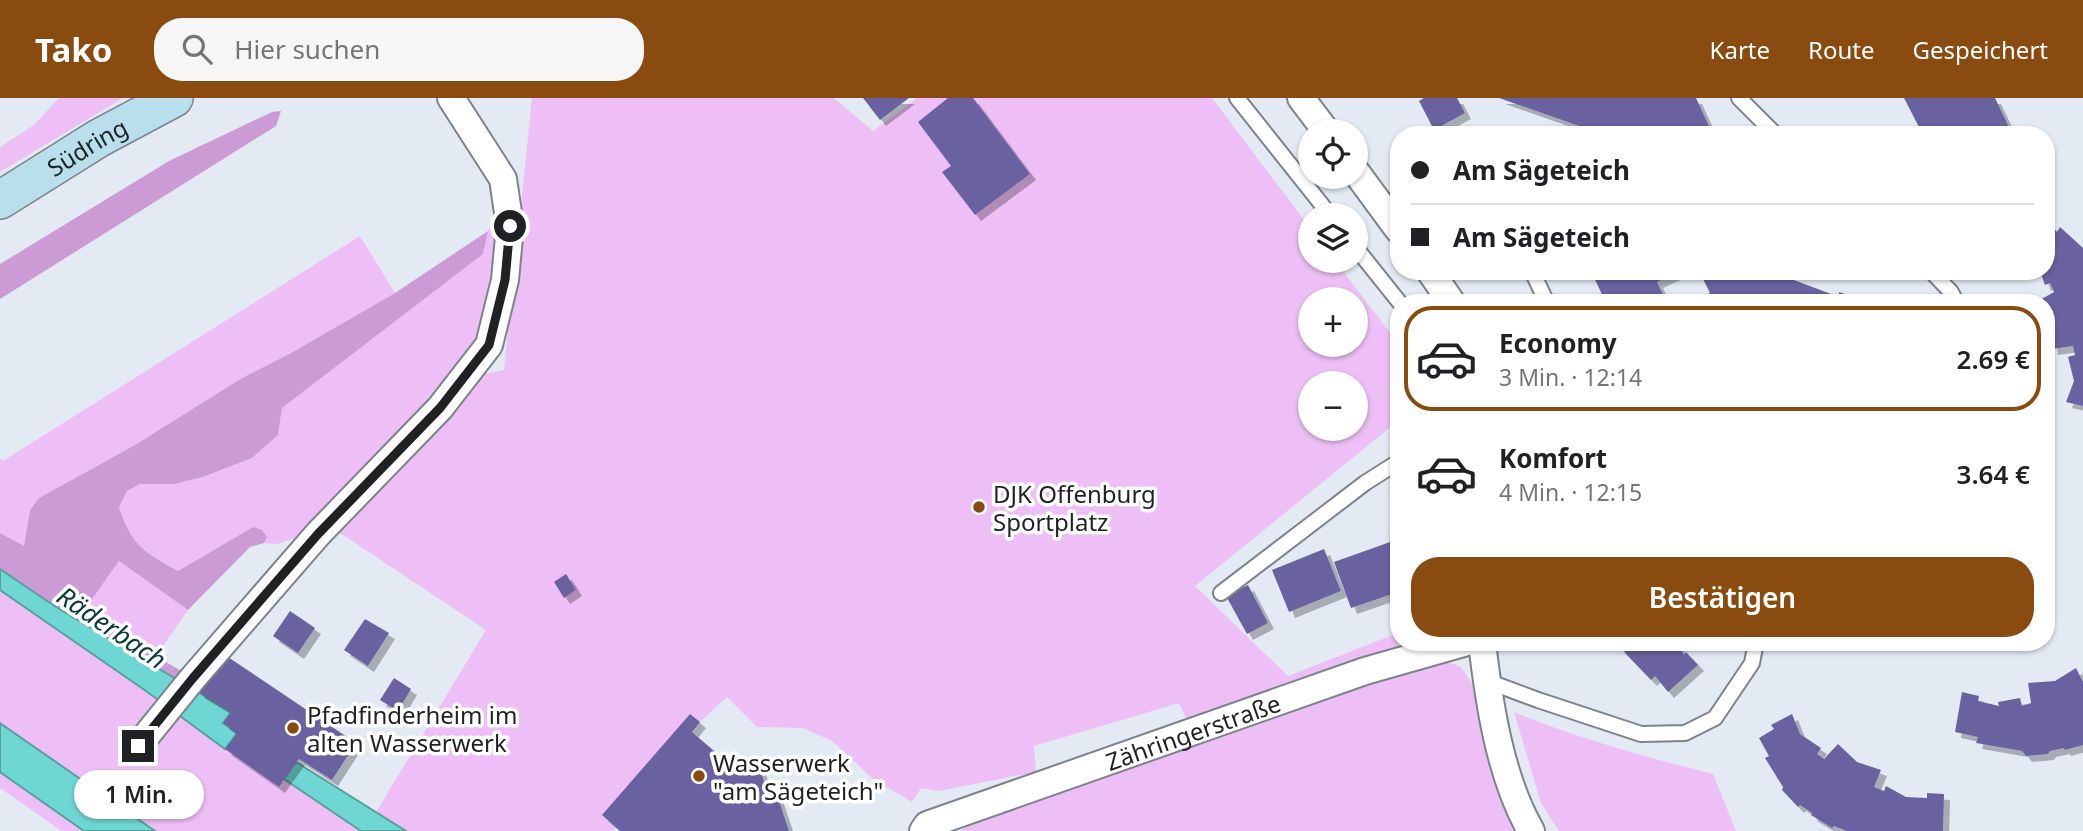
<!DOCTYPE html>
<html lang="de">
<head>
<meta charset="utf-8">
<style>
  body { margin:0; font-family:"Noto Sans",sans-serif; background:#f6f6f6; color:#202124; height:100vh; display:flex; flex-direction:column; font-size:26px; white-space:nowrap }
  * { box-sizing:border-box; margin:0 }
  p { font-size:23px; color:#757577 }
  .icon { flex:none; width:38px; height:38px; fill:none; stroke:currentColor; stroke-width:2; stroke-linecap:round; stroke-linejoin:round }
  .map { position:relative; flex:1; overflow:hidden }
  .sheet { position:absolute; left:1390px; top:196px; width:665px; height:357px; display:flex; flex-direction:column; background:#fff; border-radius:28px; box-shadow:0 2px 5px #0004 }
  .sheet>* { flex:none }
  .top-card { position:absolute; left:1390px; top:28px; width:665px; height:154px; border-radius:28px; box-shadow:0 2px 5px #0004; display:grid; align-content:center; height:154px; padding:0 21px; background:#fff }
  .buttons { position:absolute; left:1298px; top:21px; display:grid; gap:14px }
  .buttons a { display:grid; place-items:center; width:70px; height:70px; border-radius:50%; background:#fff; box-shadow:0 2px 5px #0004; font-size:35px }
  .end { position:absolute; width:32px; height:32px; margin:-16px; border:9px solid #1f2124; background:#fff; box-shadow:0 0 0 4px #fff }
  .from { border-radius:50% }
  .bubble { position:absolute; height:49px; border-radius:24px; background:#fff; box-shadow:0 2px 5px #0004; font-size:23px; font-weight:600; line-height:49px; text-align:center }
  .top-card b { display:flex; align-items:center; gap:24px; height:66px; font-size:26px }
  .top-card b+b { border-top:2px solid #e0e0e0 }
  .top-card i { width:18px; height:18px; background:#202124 }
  ul { padding:12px 0 0; list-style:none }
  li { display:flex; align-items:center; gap:21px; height:105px; margin:0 14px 10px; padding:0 7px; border:4px solid transparent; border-radius:28px }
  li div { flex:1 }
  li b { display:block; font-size:26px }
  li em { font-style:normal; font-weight:600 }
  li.current { border-color:#8a4b11 }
  li>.icon { width:63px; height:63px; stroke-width:1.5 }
  .button { display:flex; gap:14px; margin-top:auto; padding:14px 21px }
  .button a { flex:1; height:80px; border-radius:28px; background:#8a4b11; color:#fff; font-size:28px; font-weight:600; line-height:80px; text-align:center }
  header { display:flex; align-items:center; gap:42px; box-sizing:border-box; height:98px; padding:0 35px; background:#8a4b11; color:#fff }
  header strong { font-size:33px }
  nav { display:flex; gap:38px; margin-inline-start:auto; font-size:24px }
  .search { width:490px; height:63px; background:#f6f6f6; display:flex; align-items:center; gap:18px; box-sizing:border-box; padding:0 24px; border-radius:28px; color:#757577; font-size:26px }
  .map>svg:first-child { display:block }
</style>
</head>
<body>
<header>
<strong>Tako</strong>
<div class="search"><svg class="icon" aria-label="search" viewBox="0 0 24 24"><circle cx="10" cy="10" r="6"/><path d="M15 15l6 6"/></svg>Hier suchen</div>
<nav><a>Karte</a><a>Route</a><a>Gespeichert</a></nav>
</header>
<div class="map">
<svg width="2083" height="733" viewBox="0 0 2083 733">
  <defs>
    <filter id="shadow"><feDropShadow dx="6" dy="6" stdDeviation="0" flood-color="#0004"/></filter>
  </defs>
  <rect width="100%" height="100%" fill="#e4eaf3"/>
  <g fill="#edbff6" fill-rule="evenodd">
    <path d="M59,0H123L0,74V49L34,27Z"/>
    <path d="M532,0H834L873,33L917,0H1212L1311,131V163H1335L1398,245V323L1195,488L1288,578L1398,535V544H1414L1188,624L1179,605L1034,648L1036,674L939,693L921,690L912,704L873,681L832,643L803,630L757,629L727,599L700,624L690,617L603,717L616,730L613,733H406L376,714L486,532L337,433L479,277L504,272ZM1311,201H1356V247H1311ZM1311,285H1356V331H1311Z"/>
    <path d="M498,114L496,189L476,249L317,432L278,446L264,445L267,439L253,429L178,473C145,454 131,447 119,409L127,393L140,386H174L203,379L252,360L278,337L282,310L483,156L488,133Z"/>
    <path d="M360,138L395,195L291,255L242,280L135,347L39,400L30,412L24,449L0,435V360L3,363Z"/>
    <path d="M119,463L188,512L156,558L86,508Z"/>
    <path d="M0,492L146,593L279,688L284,681L361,733H155L0,625Z"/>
    <path d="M1446,563L1461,569L1473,587L1484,648L1505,714L1515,733H961L979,716L1363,583Z"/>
    <path d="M1514,614C1579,641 1645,659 1713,676L1736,733H1559L1541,705Z"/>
    <path d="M0,674L84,733H62L0,690Z"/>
  </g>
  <g fill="#cc9bd5">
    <path d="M281,13L276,28L0,201V166L169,63L272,14Z"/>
    <path d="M488,133L483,156L282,310L278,337L252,360L203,379L174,386H140L127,393L119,409C131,447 144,454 178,473L253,429L262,432L267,439L264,445L250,449L188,512L119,463L87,508L156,558L181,573L176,581L56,509L0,471V435L24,448L30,412L39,400L135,347L242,280L291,255L395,195Z"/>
  </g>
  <g fill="#6fd7d3" stroke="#57a09e" stroke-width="2">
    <path d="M0,471L56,509L231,614L223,625L237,635L225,651L146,593L0,492Z"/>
    <path d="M0,625L155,733H84L0,674Z"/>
    <path d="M296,664L406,733H361L284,681Z"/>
  </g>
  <g fill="#6a62a0" filter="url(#shadow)">
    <path d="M863,0H909L880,22Z"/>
    <path d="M948,0H973L1030,76L975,117L942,74L951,68L918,24Z"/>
    <path d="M1424,0H1457L1465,15L1434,32L1419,3Z"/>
    <path d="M1499,0H1696L1713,37H1605Z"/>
    <path d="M1904,0H1995L2008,27L2005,37H1918L1920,31Z"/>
    <path d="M2046,122L2057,134L2060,129L2083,150V308L2066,304L2074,283L2068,259L2075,257L2073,248L2052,251L2046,205H2039L2038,203L2054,194L2050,185L2045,187L2040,173H2046Z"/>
    <path d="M1591,173H1681L1657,184L1667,205H1606Z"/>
    <path d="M1699,173H1770L1839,199V194L1869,205H1691L1710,195Z"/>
    <path d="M1393,443L1398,457V494L1351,510L1334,464Z"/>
    <path d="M1324,451L1341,493L1289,514L1272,472Z"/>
    <path d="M566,476L576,492L564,500L554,484Z"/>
    <path d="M1248,487L1268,525L1247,536L1226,498Z"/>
    <path d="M290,513L315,530L298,555L273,538Z"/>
    <path d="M365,521L389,535L368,568L344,552Z"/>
    <path d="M1616,544H1676L1684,557L1686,554L1698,567L1668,594L1655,578L1651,582L1626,556L1623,549L1619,550Z"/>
    <path d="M225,557L356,645L332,682L299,661L279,689L225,651L237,635L223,625L231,614L198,594Z"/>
    <path d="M2076,570L2083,584V647L2065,652L2064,650L2050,653L2048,656L2026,658L2022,653L1976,645L1978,639L1955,634L1962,594L1979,598L1978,603L1999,608L1998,604L2020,600L2022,608L2031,605L2028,585L2055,583Z"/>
    <path d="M394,580L411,591L398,613L380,602Z"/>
    <path d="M690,616L700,624L692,634L735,671L758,663L765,687L773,685L789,733H620L602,717Z"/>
    <path d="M1792,616L1800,636L1821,650L1817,656L1824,661L1838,646L1857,664L1881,672L1874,689L1884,693L1886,688L1906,699L1927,700V695L1944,696L1943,733H1847L1834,728L1832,730L1811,717L1812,715L1800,707L1798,709L1782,692L1783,689L1765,660L1769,658L1759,640L1774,631L1771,627Z"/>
  </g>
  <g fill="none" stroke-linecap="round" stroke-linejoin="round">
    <defs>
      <g id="lane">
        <path d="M1237,0L1330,117"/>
        <path d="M1739,0L1776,37"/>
        <path d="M1356,150L1400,205"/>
        <path d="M1532,173L1547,205"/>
        <path d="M1931,173L1951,194L1957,205"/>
        <path d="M1221,495L1365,385L1398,364"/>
        <path d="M1487,583L1538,602L1641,636L1685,635L1715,620L1752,565L1756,544"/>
      </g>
      <g id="street">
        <path d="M1301,0L1326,33"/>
        <path d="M1356,74L1398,131"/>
        <path d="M1430,173L1452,205"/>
        <path d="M1482,544C1489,605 1500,679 1531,733"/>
        <path d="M138,648L193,580L318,436L440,310L489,247L505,182L510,128L503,81L451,0"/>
        <path id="s1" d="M923,733L927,727L1365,573L1467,544"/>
      </g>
      <g id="secondary">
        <path id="s2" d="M0,102L99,40L174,0"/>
      </g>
    </defs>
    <use href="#lane" stroke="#7d838b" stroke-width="18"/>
    <use href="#street" stroke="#7d838b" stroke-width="30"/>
    <use href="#secondary" stroke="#7d838b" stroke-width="40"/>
    <use href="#lane" stroke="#fff" stroke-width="14"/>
    <use href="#street" stroke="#fff" stroke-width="26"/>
    <use href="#secondary" stroke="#b8dfeb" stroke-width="37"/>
  </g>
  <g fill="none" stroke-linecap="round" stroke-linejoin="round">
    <path stroke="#1f2124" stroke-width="9" d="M138,648L193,580L318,436L440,310L489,247L505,182L510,128"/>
  </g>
  <g fill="#8a4b11" stroke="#fff" stroke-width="2.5">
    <circle cx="979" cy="409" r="7"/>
    <circle cx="293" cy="630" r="7"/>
    <circle cx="699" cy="678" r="7"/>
  </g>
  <g text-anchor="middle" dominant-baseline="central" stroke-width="7" stroke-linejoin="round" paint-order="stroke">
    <g font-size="24" fill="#1f2124" stroke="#fff">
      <text stroke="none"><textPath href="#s2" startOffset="102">Südring</textPath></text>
      <text stroke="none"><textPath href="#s1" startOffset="289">Zähringerstraße</textPath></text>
    </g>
    <g font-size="24" fill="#1f2124" stroke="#fff" text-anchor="start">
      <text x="993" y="395">DJK Offenburg<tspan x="993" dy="28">Sportplatz</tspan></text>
      <text x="307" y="616">Pfadfinderheim im<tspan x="307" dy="28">alten Wasserwerk</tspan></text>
      <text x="713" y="664">Wasserwerk<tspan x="713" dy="28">"am Sägeteich"</tspan></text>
    </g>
    <g font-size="26" font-style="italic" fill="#073b39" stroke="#fff">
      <text transform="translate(112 529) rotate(34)">Räderbach</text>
    </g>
  </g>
</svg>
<div class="buttons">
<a><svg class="icon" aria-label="locate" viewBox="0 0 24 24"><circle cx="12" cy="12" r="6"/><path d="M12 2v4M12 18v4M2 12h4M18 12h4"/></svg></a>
<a><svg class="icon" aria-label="layers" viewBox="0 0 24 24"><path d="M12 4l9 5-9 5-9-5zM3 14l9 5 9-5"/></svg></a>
<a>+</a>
<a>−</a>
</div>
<i class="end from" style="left:510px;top:128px"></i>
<i class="end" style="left:138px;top:648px"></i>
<div class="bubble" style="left:74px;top:672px;width:130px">1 Min.</div>
<div class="top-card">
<b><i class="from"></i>Am Sägeteich</b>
<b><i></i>Am Sägeteich</b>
</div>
<section class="sheet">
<ul>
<li class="current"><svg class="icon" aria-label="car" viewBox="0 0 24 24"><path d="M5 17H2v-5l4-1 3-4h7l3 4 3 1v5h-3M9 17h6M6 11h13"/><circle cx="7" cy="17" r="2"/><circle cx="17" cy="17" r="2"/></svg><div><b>Economy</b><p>3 Min. · 12:14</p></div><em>2.69 €</em></li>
<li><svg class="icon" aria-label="car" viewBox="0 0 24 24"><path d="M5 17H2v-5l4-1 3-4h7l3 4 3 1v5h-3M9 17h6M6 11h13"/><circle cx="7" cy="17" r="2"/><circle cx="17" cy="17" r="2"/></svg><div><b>Komfort</b><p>4 Min. · 12:15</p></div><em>3.64 €</em></li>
</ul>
<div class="button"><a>Bestätigen</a></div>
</section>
</div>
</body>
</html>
